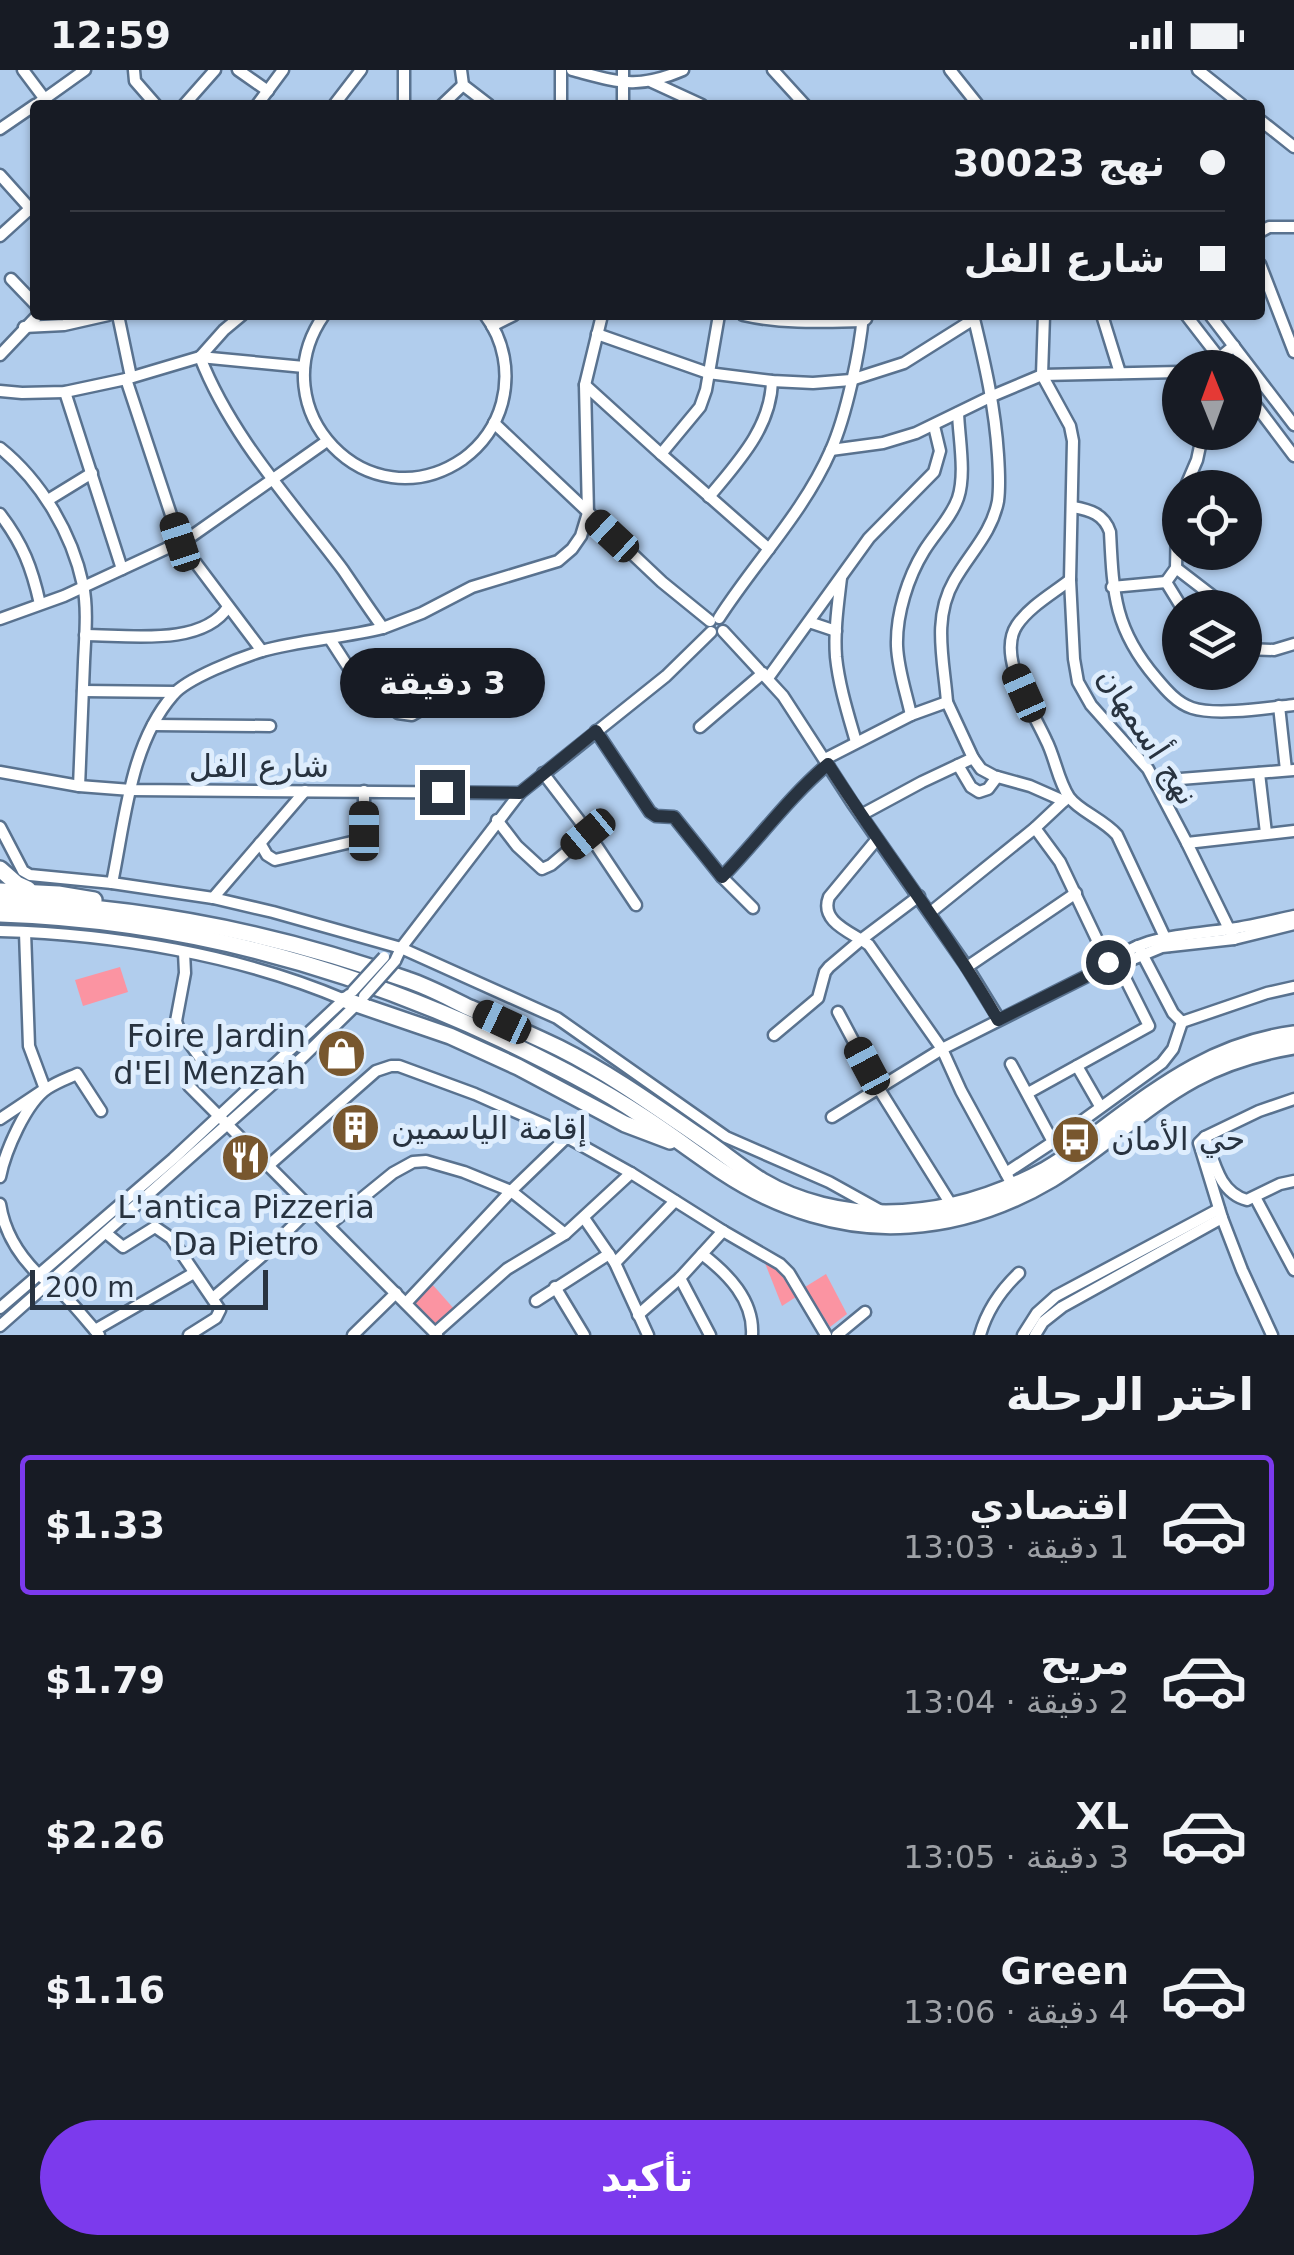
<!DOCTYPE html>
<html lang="ar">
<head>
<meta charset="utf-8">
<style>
  body { margin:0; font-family:"DejaVu Sans","Noto Sans Arabic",sans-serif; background:#20242c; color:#f1f3f6; direction:rtl; height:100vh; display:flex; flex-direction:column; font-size:38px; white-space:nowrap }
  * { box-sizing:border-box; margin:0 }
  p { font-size:32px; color:#9ea1a6 }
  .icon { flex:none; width:55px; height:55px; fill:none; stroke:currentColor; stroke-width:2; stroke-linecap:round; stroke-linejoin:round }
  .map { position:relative; height:1265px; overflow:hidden; direction:ltr }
  .drawer { display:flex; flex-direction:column; background:#171b24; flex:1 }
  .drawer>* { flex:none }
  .top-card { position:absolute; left:30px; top:30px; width:1235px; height:220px; border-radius:10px; box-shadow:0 2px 8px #0004; direction:rtl; display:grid; align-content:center; height:220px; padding:0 40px; background:#171b24 }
  .needle { width:65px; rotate:359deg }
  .controls { position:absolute; left:1162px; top:280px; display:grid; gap:20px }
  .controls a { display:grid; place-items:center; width:100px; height:100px; border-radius:50%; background:#171b24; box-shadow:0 2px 8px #0004; font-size:50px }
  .scale { position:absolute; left:30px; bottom:25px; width:238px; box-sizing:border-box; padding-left:10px; border:5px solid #283340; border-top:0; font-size:28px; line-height:35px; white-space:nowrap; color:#283340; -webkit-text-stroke:8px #deedfd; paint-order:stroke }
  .end { position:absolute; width:45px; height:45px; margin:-22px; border:12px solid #283340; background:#fff; box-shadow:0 0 0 5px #fff }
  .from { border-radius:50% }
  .bubble { position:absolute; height:70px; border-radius:35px; background:#171b24; box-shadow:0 2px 8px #0004; font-size:32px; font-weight:600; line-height:70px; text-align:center; direction:rtl }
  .car { position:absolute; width:30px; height:60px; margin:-30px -15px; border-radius:12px; box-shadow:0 0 8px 2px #0007; background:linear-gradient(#222 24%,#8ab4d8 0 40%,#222 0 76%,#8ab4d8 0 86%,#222 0) }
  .top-card b { display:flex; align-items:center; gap:35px; height:95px; font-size:38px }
  .top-card b+b { border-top:2px solid #363941 }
  .top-card i { width:25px; height:25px; background:#f1f3f6 }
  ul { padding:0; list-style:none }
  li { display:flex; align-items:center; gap:30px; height:140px; margin:0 20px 15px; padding:0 20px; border:5px solid transparent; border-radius:10px }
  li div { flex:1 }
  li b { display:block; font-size:38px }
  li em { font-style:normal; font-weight:600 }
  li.selected { border-color:#7c3aed }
  li>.icon { width:90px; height:90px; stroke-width:1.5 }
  h2 { padding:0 40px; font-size:45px; line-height:120px }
  .action { display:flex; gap:20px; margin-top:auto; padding:20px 40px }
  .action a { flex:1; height:115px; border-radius:60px; background:#7c3aed; color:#fff; font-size:40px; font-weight:600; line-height:115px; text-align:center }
  .status { display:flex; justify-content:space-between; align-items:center; height:70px; padding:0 50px; background:#171b24; direction:ltr }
  .status svg { height:28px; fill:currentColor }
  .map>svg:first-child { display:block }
</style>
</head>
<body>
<div class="status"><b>12:59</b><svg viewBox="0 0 49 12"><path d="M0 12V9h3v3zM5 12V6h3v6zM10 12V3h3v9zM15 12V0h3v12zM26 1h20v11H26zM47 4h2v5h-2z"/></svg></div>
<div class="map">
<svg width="1294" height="1265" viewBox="0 0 1294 1265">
  <rect width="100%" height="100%" fill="#b1cded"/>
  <g fill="#fb94a2">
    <path d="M120,897L128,922L83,936L75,910Z"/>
    <path d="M763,1188L781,1195L799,1225L782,1236Z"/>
    <path d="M826,1204L847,1244L830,1257L805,1217Z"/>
    <path d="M432,1214L455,1240L437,1256L414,1233Z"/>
  </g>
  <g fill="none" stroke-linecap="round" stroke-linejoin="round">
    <defs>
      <g id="minor">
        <path d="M23,0L44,28"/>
        <path d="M134,0L135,11L156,35"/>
        <path d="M238,0L268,21"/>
        <path d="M461,0L463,15L489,35"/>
        <path d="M572,0C618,12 637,20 683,0"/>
        <path d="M623,0V35"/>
        <path d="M773,0L805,35"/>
        <path d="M950,0L978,35"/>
        <path d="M1198,0L1242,35"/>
        <path d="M652,12L702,35"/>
        <path d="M36,35L85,0"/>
        <path d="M184,35L215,0"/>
        <path d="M257,35L283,0"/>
        <path d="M334,35L361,0"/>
        <path d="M404,35V0"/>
        <path d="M442,35L463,15"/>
        <path d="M561,35V0"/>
        <path d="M1260,50L1294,77"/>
        <path d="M0,59L35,35"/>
        <path d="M0,105L35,144"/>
        <path d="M1260,162L1269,157H1294"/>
        <path d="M0,166L33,136"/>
        <path d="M1260,194L1294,282"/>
        <path d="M11,209L35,234"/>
        <path d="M118,245L131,307"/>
        <path d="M324,245C258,339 368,454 463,389C482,375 496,355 502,333C510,302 504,270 485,245"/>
        <path d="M743,245C782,254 823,252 863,251L866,249"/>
        <path d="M1044,245L1042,305L1070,356L1073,371L1070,510L1074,589L1078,612L1091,635L1148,699L1187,773L1234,869"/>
        <path d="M1102,245L1120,303"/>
        <path d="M1186,245L1227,298"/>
        <path d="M1210,245L1294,355"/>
        <path d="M492,256L514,245"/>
        <path d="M24,257L64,255L108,245"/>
        <path d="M597,264L708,303L772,311L813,313L851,310L904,293L974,249"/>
        <path d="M0,285L38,245"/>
        <path d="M200,287L224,260L242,245"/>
        <path d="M1207,298L1234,276"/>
        <path d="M126,309L180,472L262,581"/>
        <path d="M585,315L661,384L700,337L706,320L719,245"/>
        <path d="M0,321L22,323L65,322L126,309L200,287L304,297"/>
        <path d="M1245,321L1294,386"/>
        <path d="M65,322L122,499"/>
        <path d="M958,343C959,369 966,404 958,428C951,448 935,463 924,481C908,507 896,544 897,576C898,600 906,622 911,645L947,632L973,688L981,699L994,706L1030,716L1064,731"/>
        <path d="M494,353L662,512L710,551"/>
        <path d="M0,378C41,411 72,463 83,515C88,539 85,568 84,592C82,634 81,675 79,716"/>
        <path d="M831,380L883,373L916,363L992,326L1042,305L1180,302"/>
        <path d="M661,384L769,479"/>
        <path d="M1185,418L1197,390L1203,362"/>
        <path d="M709,427C737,393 771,358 772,311"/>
        <path d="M48,430L92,403"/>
        <path d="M1180,432L1177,452L1176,498L1166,512L1182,538"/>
        <path d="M1073,437C1090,440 1104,444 1110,462C1113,523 1114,559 1156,608C1166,620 1177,633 1192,638C1216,646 1268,638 1294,635"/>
        <path d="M0,444C23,474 32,498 40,534"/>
        <path d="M1176,498L1228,538"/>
        <path d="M841,508C838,534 834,561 836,587C839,616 848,644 856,672"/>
        <path d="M1070,510C1052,524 1029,537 1017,555C996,586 1033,641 1046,670C1055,687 1058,711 1069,727C1079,741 1103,749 1117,765L1169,876"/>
        <path d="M1112,517L1166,512"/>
        <path d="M719,548C755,492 804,442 831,380C846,346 860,282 863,245"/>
        <path d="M0,549L64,526L189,468L327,371"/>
        <path d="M1245,550V551"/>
        <path d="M809,552L836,561"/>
        <path d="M383,558L422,543L472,517L558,491L572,479L581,466L588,443L585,315L602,245"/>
        <path d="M723,561L783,626L853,734L967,897"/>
        <path d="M85,565C128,565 202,577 228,537"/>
        <path d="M330,569L350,600L398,643L412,645L492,599"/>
        <path d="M1245,579L1274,580L1294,574"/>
        <path d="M768,608L869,468L934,402L940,381L934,356"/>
        <path d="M83,621L175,622"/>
        <path d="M947,632C944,591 932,549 954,511C969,484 992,463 998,431C1000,416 999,400 998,385C995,338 985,294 974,249L971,245"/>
        <path d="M1279,636L1286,700"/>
        <path d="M153,655L270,656"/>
        <path d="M700,657L763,603"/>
        <path d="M596,661L650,742L656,746L674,747L722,807L753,838"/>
        <path d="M825,689L911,645"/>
        <path d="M958,695L971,717L979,722L988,719L997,707"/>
        <path d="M0,702L79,716L131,720L520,723"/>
        <path d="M543,703L582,754L636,835"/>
        <path d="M1259,703L1266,763"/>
        <path d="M1155,711L1294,700"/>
        <path d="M861,745L922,712L973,688"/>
        <path d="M497,750L517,776L542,799L551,795L588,764"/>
        <path d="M0,757L23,801L30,805L112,813L213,828L273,842L401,878L557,948L726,1067L829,1112L883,1142"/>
        <path d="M1035,758L1060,792L1110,897"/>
        <path d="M877,769L829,827C819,853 854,863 869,875L942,979L961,1021L1014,1118"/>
        <path d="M260,773L267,785L275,790L360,770L364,761V721"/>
        <path d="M1187,773L1294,761"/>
        <path d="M722,807C758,770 788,728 828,694"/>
        <path d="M112,813C125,751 130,674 173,625C187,608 240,588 262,581C301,570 343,568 383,558C369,539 356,519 343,500C292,432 231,367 200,287"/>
        <path d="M213,828L305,721"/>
        <path d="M931,842L1035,758L1068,727"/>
        <path d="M0,861C114,864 240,885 345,930"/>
        <path d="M1138,876L1173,943L1182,952L1267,923L1294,917"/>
        <path d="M184,882L185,903L176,951L178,957L201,989L199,996L188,1009L189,1016L437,1265"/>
        <path d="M395,891L401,878L520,723L666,606L711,562"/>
        <path d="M1114,897L1162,877L1234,869L1294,854"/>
        <path d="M838,942L879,1019L952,1136"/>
        <path d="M999,949L967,897L1076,823"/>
        <path d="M774,965L818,928L825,902L829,897L862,869L919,826"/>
        <path d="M1011,994L1053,1072"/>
        <path d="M1077,996L1100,1036"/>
        <path d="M1028,1023L1149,956L1115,888"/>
        <path d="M832,1047L942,979L1099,900C1140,865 1175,867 1224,860C1248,857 1271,851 1294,846"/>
        <path d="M0,1049L45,1019L29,976L25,862"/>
        <path d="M1205,1067C1214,1091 1219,1123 1247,1130L1280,1114L1294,1111"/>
        <path d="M269,1095L376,1001L391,996H399L475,1024L545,1055L631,1103L723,1161L780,1194L789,1203L826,1265"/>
        <path d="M1006,1103L1053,1072L1162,993L1173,979L1182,952"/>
        <path d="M0,1107C5,1082 26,1032 48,1018C57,1012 68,1008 77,1004L101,1041"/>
        <path d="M1255,1127L1294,1200"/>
        <path d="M0,1134C4,1160 18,1184 37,1203C45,1210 54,1216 62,1223C75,1236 87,1251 99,1265"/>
        <path d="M584,1148L615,1193L648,1265"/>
        <path d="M329,1155L393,1103L413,1092L426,1091L464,1102L511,1121L565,1164"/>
        <path d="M106,1163L123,1177L155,1157L171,1168L220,1240L216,1248L189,1265"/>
        <path d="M702,1184C728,1204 754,1230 752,1265"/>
        <path d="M615,1193L675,1131"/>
        <path d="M680,1208L710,1265"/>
        <path d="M555,1217L584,1265"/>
        <path d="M213,1228L262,1186L312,1137"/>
        <path d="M536,1231L609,1184"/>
        <path d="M406,1233L511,1121L567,1067"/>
        <path d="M0,1238L173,1089L349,925"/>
        <path d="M638,1245L680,1208L723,1161"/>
        <path d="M0,1256L303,987L359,932"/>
        <path d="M95,1260L194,1203"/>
        <path d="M435,1263L507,1199L565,1164L631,1103"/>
        <path d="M353,1265L396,1223"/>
        <path d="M837,1265L865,1242"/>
        <path d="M980,1265C987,1240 1000,1221 1019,1203"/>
        <path d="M1023,1265L1037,1243L1056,1226L1219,1139"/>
        <path d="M1035,1265L1043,1252L1062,1237L1222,1148"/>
        <path d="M1272,1265L1242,1200L1222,1148L1199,1073L1205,1067L1259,1041L1294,1029"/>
      </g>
      <g id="highway">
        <path d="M0,799L17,814L28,819"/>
        <path d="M0,821L58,824L94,830"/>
        <path d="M0,832C139,836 277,863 408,910C429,917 449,928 470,938C500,951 530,964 559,978C609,1003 655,1036 700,1067C721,1081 741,1098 762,1111C799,1133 844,1143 886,1143C942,1143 995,1127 1045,1100C1067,1088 1087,1071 1107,1056C1166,1012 1218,974 1294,964"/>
        <path d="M0,844C177,850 343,894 503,970C550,993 599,1017 642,1046C670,1064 696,1084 723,1102C777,1138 844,1160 909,1155C960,1152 1008,1135 1052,1109C1101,1079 1143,1037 1194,1009C1225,992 1259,982 1294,976"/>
        <path d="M345,930L450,966L518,997L625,1054L670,1071"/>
      </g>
    </defs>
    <use href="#minor" stroke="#59728f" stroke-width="15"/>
    <use href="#highway" stroke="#59728f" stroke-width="20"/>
    <use href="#minor" stroke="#fff" stroke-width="10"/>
    <use href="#highway" stroke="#fff" stroke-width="15"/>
    <defs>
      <g id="minor-bridge">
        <path d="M353,921L384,887"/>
        <path d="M364,926L395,891"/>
      </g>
    </defs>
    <use href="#minor-bridge" stroke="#59728f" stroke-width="15" stroke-linecap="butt"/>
    <use href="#minor-bridge" stroke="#fff" stroke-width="10"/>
  </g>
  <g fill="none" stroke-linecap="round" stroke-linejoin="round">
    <path stroke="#283340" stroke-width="12" d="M442,722L520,723L596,661L650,742L656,746L674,747L722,807C758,770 788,728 828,694C883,781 947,861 998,950L1099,900L1108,892"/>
  </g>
  <defs>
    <symbol id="shop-disc" viewBox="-11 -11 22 22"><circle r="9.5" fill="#78572e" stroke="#deedfd"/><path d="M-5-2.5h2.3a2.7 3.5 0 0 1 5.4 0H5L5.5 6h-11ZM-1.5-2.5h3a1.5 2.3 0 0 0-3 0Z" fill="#fff"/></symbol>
    <symbol id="building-disc" viewBox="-11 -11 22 22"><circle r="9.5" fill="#78572e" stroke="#deedfd"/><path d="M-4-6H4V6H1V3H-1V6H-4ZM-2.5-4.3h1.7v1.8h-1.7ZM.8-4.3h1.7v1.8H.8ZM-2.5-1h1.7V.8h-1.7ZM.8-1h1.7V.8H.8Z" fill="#fff"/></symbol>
    <symbol id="bus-disc" viewBox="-11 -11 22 22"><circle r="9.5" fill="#78572e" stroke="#deedfd"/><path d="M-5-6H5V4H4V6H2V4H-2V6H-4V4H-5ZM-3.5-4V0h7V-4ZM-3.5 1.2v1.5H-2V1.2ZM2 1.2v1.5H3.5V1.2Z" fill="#fff"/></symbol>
    <symbol id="restaurant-disc" viewBox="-11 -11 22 22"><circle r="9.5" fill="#78572e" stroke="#deedfd"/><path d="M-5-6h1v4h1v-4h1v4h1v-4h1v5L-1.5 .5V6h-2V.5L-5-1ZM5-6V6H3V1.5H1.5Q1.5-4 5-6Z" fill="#fff"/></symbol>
  </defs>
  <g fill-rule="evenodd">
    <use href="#shop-disc" x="314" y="956" width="55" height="55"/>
    <use href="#building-disc" x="328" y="1030" width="55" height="55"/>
    <use href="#bus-disc" x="1048" y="1042" width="55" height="55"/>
    <use href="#restaurant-disc" x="218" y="1060" width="55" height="55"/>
  </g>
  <g text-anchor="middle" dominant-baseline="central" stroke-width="10" stroke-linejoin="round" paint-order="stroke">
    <g font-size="32" fill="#283340" stroke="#deedfd">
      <text transform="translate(1148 666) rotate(57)">نهج أسمهان</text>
      <text x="259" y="696">شارع الفل</text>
    </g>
    <g font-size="32" fill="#283340" stroke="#deedfd" text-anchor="start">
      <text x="306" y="966" text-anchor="end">Foire Jardin<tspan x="306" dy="37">d'El Menzah</tspan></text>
      <text x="391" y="1058">إقامة الياسمين</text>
      <text x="1111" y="1069">حي الأمان</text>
      <text x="246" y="1137" text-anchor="middle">L'antica Pizzeria<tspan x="246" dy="37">Da Pietro</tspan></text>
    </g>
  </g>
</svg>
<div class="controls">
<a><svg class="needle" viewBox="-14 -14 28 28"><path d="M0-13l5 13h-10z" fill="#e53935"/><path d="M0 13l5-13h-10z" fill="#9ea1a6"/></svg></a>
<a><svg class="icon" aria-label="locate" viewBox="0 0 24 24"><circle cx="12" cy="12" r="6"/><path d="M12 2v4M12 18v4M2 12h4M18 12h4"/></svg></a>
<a><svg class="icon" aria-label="layers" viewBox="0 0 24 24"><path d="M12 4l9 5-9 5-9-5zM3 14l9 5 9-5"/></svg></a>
</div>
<div class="scale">200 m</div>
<i class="end from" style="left:1108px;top:892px"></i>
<i class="end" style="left:442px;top:722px"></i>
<div class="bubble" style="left:340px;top:578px;width:205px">3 دقيقة</div>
<i class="car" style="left:612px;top:466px;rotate:313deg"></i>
<i class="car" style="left:180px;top:472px;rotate:342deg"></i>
<i class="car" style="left:1024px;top:623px;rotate:336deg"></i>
<i class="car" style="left:364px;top:761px;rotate:0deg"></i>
<i class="car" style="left:588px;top:764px;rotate:230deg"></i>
<i class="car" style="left:502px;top:952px;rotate:295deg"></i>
<i class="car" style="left:867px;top:996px;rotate:332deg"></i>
<div class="top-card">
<b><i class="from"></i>نهج 30023</b>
<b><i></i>شارع الفل</b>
</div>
</div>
<section class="drawer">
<h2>اختر الرحلة</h2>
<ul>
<li class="selected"><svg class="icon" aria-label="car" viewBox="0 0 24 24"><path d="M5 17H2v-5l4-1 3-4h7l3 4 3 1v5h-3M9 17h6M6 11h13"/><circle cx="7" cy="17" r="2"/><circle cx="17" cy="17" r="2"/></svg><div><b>اقتصادي</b><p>1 دقيقة · 13:03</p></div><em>$1.33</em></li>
<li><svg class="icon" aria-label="car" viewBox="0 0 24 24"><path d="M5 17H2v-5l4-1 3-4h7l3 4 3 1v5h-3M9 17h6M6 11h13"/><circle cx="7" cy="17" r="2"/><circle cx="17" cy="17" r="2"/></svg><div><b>مريح</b><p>2 دقيقة · 13:04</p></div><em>$1.79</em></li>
<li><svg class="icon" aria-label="car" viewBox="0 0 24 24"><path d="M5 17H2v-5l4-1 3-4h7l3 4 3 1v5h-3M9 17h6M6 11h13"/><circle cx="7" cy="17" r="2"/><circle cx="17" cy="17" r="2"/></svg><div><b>XL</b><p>3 دقيقة · 13:05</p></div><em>$2.26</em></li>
<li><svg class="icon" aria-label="car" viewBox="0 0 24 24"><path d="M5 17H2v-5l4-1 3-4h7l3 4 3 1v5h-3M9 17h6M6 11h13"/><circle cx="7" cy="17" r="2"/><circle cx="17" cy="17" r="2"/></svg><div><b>Green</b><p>4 دقيقة · 13:06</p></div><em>$1.16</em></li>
</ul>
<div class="action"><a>تأكيد</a></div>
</section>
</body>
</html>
